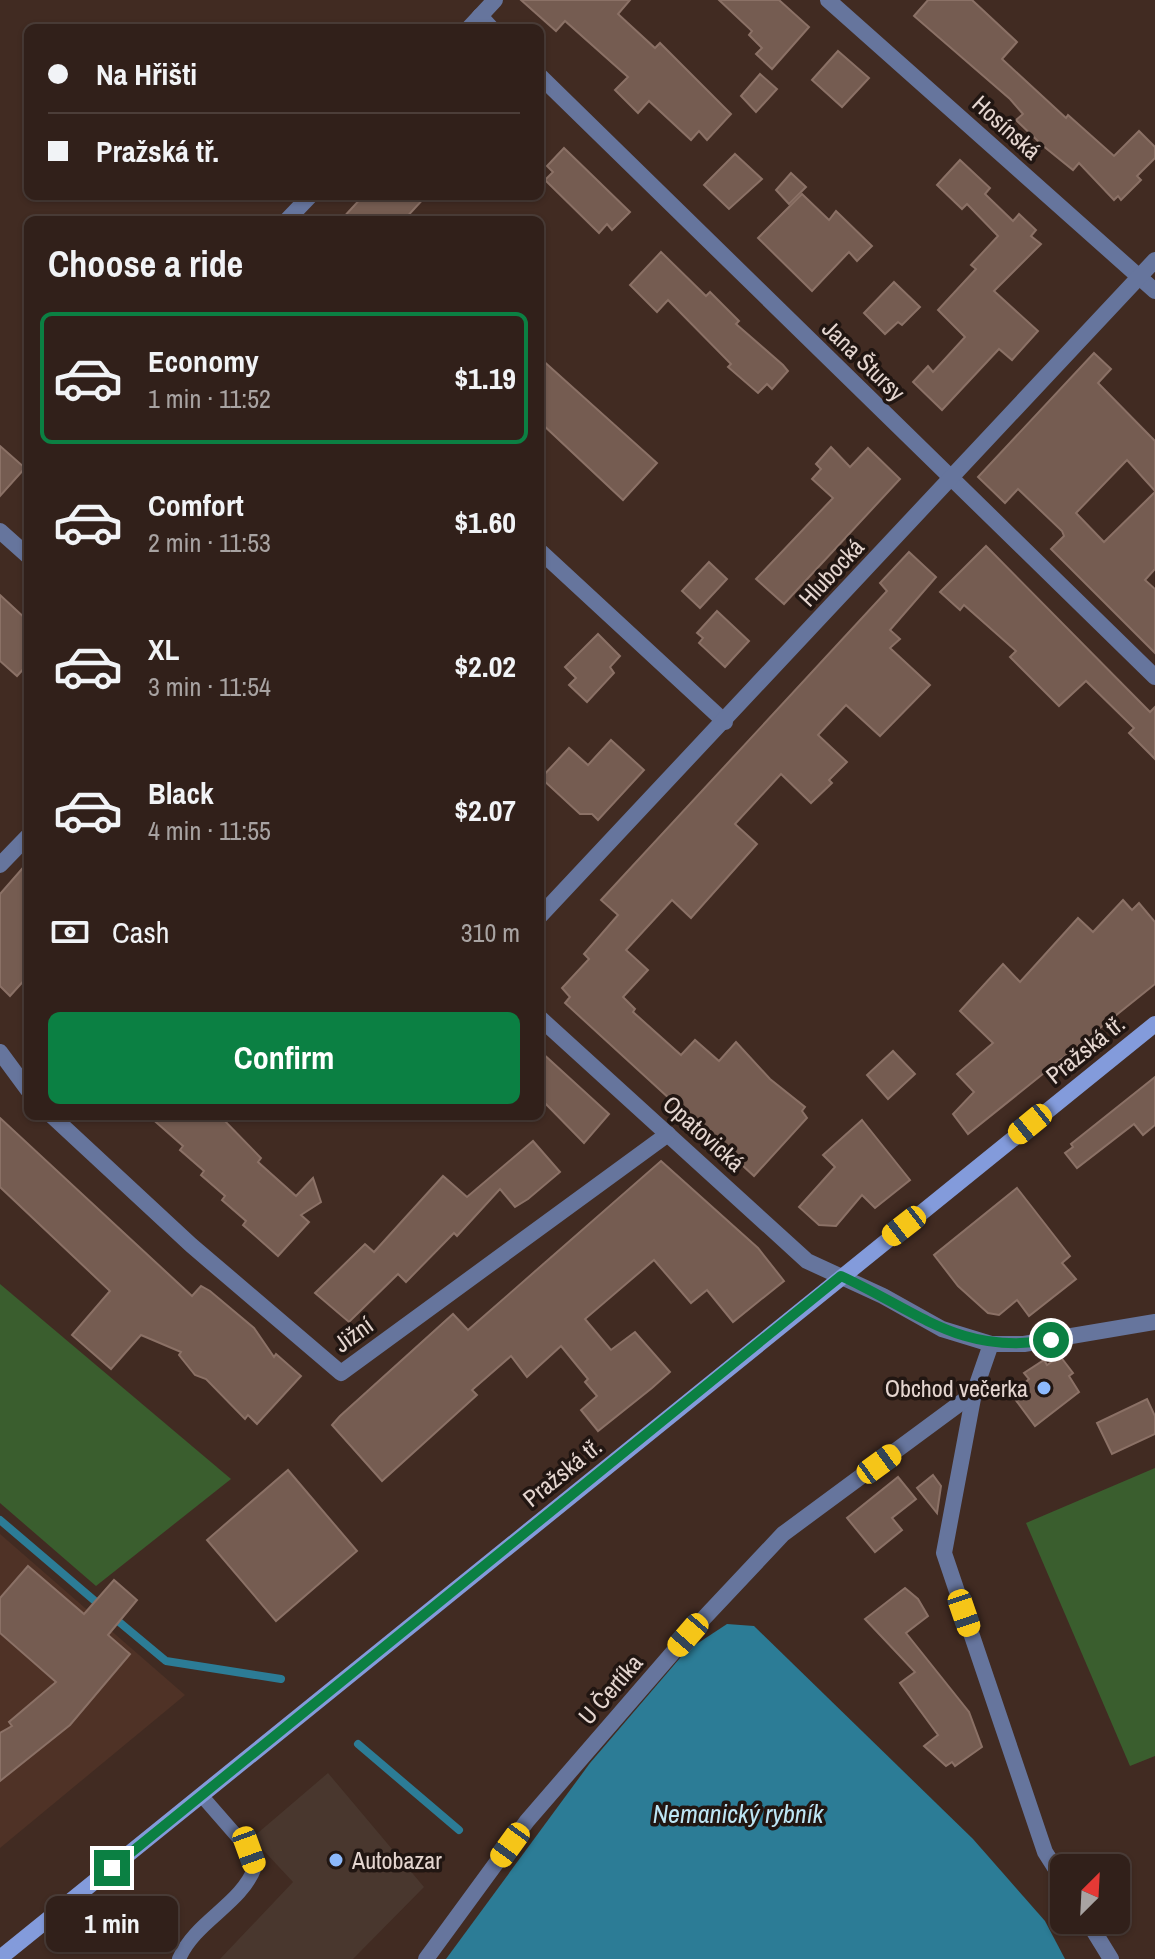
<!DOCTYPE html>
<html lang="en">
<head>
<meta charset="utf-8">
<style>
  body { margin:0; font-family:"Archivo Narrow",sans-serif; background:#3d2d27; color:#f1f3f6; height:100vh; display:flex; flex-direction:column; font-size:30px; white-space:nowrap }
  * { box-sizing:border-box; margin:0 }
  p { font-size:26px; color:#a8a3a2 }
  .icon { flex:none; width:44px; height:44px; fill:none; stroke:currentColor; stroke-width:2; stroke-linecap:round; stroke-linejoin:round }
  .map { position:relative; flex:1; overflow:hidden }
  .side { position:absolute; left:24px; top:216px; width:520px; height:904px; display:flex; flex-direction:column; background:#31201a; border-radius:12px; box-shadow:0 2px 6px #0004,0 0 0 2px #4c3e39 }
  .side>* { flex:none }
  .guide { position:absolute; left:24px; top:24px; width:520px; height:176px; border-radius:12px; box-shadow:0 2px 6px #0004,0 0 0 2px #4c3e39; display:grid; align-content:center; height:176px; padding:0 24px; background:#31201a }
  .needle { width:52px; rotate:24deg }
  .buttons { position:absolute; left:1050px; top:1854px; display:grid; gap:16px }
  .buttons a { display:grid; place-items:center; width:80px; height:80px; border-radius:12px; background:#31201a; box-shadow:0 2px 6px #0004,0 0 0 2px #4c3e39; font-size:40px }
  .end { position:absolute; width:36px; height:36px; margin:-18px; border:10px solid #0b8043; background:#fff; box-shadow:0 0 0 4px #fff }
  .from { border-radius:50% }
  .bubble { position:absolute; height:56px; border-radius:12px; background:#31201a; box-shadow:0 2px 6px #0004,0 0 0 2px #4c3e39; font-size:26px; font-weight:700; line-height:56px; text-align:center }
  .car { position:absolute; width:24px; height:48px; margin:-24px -12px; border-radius:10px; box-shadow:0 0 6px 2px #0007; background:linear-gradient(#f5c518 24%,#345 0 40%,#f5c518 0 76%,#345 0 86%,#f5c518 0) }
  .guide b { display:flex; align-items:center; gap:28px; height:76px; font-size:30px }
  .guide b+b { border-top:2px solid #4c3e39 }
  .guide i { width:20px; height:20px; background:#f1f3f6 }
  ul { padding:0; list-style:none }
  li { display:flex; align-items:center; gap:24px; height:132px; margin:0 16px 12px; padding:0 8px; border:4px solid transparent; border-radius:12px }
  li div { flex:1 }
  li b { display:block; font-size:30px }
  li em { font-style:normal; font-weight:700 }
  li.selected { border-color:#0b8043 }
  li>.icon { width:72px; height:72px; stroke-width:1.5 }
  h2 { padding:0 24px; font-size:36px; line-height:96px }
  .pay { display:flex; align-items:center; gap:20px; height:88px; padding:0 24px; font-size:30px }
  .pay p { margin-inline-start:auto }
  .action { display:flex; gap:16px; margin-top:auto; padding:16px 24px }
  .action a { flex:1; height:92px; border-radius:12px; background:#0b8043; color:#fff; font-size:32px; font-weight:700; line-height:92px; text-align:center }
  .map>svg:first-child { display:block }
</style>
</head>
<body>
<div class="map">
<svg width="1155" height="1959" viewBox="0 0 1155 1959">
  <rect width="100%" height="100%" fill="#412b22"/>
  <path fill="#49372e" d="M328,1773L424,1887L353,1959H220L293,1882L252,1838Z"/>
  <path fill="#4f3226" d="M0,1534L185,1695L0,1848Z"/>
  <g fill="#3a5e2e">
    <path d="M0,1284L231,1479L96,1586L0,1503Z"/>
    <path d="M1155,1468V1756L1130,1766L1026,1523Z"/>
  </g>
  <path fill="#2c7c96" d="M727,1624L754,1626L973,1839L1045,1921L1065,1959H446L590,1763L686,1651Z"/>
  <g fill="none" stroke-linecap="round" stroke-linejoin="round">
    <g stroke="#2c7c96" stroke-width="8">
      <path d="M0,1520L102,1607"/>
      <path d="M112,1616L166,1661L281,1679"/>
      <path d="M358,1744L459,1830"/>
    </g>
  </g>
  <g fill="#755c51" stroke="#8b7166" stroke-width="2">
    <path d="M521,0H630L618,14L655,48L660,43L731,114L707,140L699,131L691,140L649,101L638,113L615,90L628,77L565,21L556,31Z"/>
    <path d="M719,0H779L809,27L772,69L756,54L762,48L749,35L752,31Z"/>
    <path d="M928,0H972L1017,42L1002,59L1066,118L1068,115L1114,156L1139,131L1155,147V158L1137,176L1141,180L1121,200L1118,196L1114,200L1079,163L1073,170L1042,145L1016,120L1023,114L1010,99L914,16Z"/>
    <path d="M838,51L869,78L842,107L812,80Z"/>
    <path d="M760,74L777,89L756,112L741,96Z"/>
    <path d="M564,148L630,212L612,230L607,224L599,233L545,180L553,172L547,166Z"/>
    <path d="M735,154L762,179L729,209L704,185Z"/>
    <path d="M960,160L990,188L985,194L1013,221L1019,214L1036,230L1031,236L1041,244L994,291L1038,331L1012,360L999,349L942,410L913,382L928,366L933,372L965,337L938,310L976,269L971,265L998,236L967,204L962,209L937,185Z"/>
    <path d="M791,173L806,187L789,204L776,190Z"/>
    <path d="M802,194L829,220L836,211L872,246L857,261L849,252L812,291L758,238Z"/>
    <path d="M363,196H426L404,220H341Z"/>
    <path d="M661,252L706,296L710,292L739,321L736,324L783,365L788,371L772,389L767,384L758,393L728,367L731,364L668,300L657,312L630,285Z"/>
    <path d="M894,282L920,307L902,325L898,322L885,334L864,313Z"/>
    <path d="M1094,353L1111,369L1098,383L1155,441V491L1127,460L1076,513L1104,542L1155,492V569L1145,580L1155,589V653L1051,549L1064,536L1062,531L1018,489L1005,503L978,477Z"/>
    <path d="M540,358L657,463L623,500L540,422Z"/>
    <path d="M0,446L25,468L0,496Z"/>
    <path d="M831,447L850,467L868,448L900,479L784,604L756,579L833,498L812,479L821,469L816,464Z"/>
    <path d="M986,546L1150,712L1155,707V759L1129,733L1134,728L1086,681L1059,706L1010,657L1016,651L964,605L960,610L940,592Z"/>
    <path d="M909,552L936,577L890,630L900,639L890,648L930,685L880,736L846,705L818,735L847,762L829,780L832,783L811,803L781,774L735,824L757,844L691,918L672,900L626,950L648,970L623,997L635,1009L633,1012L681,1055L695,1040L719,1061L736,1042L770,1079L805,1107L802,1111L807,1118L754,1176L565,1003L570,997L562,988L589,959L584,954L618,915L601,900L887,591L880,583Z"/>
    <path d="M709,562L727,579L700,608L682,591Z"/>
    <path d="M0,595L28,621V664L17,676L0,661Z"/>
    <path d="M717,611L749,641L725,667L699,643L703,638L697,633Z"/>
    <path d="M598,634L620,656L610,667L614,673L587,702L569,685L576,678L565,667Z"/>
    <path d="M611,740L644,770L598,820L592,814H580L541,778L569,748L588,765Z"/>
    <path d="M28,862V976L10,996L0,986V894Z"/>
    <path d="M1123,900L1132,910L1139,903L1155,922V984L968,1134L953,1114L974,1092L957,1074L993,1043L960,1011L1003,964L1020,982L1078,918L1093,932Z"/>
    <path d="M540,1051L609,1114L584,1143L540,1098Z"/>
    <path d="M893,1051L915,1074L888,1099L867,1075Z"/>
    <path d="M1155,1077V1125L1143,1135L1134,1124L1077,1168L1065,1153L1073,1147L1071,1144Z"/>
    <path d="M149,1116H220L261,1158L258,1162L296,1196L313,1178L321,1202L301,1215L309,1222L278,1256L243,1225L246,1221L222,1200L225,1196L201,1175L204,1171L180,1150L183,1146Z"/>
    <path d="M0,1118L192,1296L201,1286L210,1291L254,1328L274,1357L276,1354L301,1376L257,1424L248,1415L245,1419L206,1379L195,1375L179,1355L181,1352L141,1335L111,1369L72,1335L110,1291L0,1187Z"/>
    <path d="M862,1120L910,1180L875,1208L862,1195L836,1226L819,1225L799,1207L835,1167L823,1155Z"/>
    <path d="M533,1141L560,1172L528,1199L515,1207L500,1189L457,1236L454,1233L406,1282L398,1274L349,1322L315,1293L365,1244L374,1252L443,1176L467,1197Z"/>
    <path d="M661,1161L758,1248L784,1281L733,1322L707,1290L691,1303L654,1260L585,1319L611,1350L635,1332L670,1372L652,1388L598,1431L581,1410L597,1396L585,1382L588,1379L561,1346L527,1377L511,1356L472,1390L477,1395L382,1481L332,1425L340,1416L453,1314L468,1330Z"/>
    <path d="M1017,1188L1070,1256L1062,1263L1076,1279L1029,1316L1017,1300L999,1315L988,1313L958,1286L934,1255Z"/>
    <path d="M1060,1356L1073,1373L1069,1376L1079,1392L1035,1426L1012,1395L1029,1379L1024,1373L1044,1360L1047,1365Z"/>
    <path d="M1147,1399L1155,1416V1434L1112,1454L1097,1423Z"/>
    <path d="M288,1470L357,1551L276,1621L207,1540Z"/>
    <path d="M933,1475L941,1486L937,1513L917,1488Z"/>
    <path d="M898,1477L916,1499L892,1518L902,1530L875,1552L847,1518Z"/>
    <path d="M28,1566L84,1614L114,1580L137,1600L108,1635L130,1654L70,1725L0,1781V1733L12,1726L9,1722L56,1682L0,1633V1598Z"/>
    <path d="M905,1588L918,1599L928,1616L906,1633L969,1712L982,1747L955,1766L952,1762L946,1766L924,1746L938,1735L900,1683L915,1672L865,1619Z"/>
  </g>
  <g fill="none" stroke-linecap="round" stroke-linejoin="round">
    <path stroke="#66759d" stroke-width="14" d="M179,1959C195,1921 241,1905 255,1867L249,1850L201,1795"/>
    <g stroke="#66759d" stroke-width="16">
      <path d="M828,0L1155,291"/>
      <path d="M480,16L491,28"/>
      <path d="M469,28L495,0"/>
      <path d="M540,76L1155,677"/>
      <path d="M287,220L310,196"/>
      <path d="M0,531L28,556"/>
      <path d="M540,551L725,722"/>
      <path d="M0,865L28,836"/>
      <path d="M540,916L1155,260"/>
      <path d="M540,1018L807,1261L883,1296L942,1329L991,1344H1024L1155,1322"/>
      <path d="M0,1052L28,1090"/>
      <path d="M52,1116L191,1245L341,1373L668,1134"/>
      <path d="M991,1344L974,1393L944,1553L1045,1852L1064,1882"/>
      <path d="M1087,1920L1111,1959"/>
      <path d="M426,1959L527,1821L688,1635L783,1534L974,1393"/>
    </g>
    <path stroke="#839bdb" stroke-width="16" d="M0,1958L1155,1024"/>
  </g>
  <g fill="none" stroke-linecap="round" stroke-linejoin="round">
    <path stroke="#0b8043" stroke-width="10" d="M112,1868L841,1276C917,1311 961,1356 1051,1340"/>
  </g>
  <g fill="#8cb9fc" stroke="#211612" stroke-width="3">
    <circle cx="1044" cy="1388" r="8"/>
    <circle cx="336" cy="1860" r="8"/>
  </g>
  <g text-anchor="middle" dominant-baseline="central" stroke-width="7" stroke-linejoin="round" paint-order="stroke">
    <g font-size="24" fill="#e5d6d0" stroke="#211612">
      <text transform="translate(1007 127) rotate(42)">Hosínská</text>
      <text transform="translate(864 360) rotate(44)">Jana Štursy</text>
      <text transform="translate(831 572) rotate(-47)">Hlubocká</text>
      <text transform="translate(1085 1049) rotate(-39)">Pražská tř.</text>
      <text transform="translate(704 1133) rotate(42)">Opatovická</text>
      <text transform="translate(353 1334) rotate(-36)">Jižní</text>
      <text transform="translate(562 1472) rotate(-39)">Pražská tř.</text>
      <text transform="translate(610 1689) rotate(-49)">U Čertíka</text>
    </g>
    <g font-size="24" fill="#e5d6d0" stroke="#211612" text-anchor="end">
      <text x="1028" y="1388">Obchod večerka</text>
      <text x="352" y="1860" text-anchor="start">Autobazar</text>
    </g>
    <g font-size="26" font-style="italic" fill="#bee6f5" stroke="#211612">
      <text x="738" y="1813">Nemanický rybník</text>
    </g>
  </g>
</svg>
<div class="buttons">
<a><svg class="needle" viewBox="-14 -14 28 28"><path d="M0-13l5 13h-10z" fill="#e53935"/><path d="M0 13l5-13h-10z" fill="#a8a3a2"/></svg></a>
</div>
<i class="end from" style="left:1051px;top:1340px"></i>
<i class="end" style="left:112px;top:1868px"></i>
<div class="bubble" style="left:46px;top:1896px;width:132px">1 min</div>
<i class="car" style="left:1030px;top:1124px;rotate:231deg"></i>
<i class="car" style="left:904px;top:1226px;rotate:232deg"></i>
<i class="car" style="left:879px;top:1464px;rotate:54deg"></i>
<i class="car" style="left:964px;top:1613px;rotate:161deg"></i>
<i class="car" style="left:688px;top:1635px;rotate:221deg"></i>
<i class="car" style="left:510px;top:1845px;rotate:216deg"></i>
<i class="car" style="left:249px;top:1850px;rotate:160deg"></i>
<div class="guide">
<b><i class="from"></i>Na Hřišti</b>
<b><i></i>Pražská tř.</b>
</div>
<section class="side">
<h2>Choose a ride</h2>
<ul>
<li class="selected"><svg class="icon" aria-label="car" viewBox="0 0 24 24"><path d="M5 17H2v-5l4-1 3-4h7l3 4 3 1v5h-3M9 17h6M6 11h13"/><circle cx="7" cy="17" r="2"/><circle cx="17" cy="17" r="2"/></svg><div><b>Economy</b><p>1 min · 11:52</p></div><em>$1.19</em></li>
<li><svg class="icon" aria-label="car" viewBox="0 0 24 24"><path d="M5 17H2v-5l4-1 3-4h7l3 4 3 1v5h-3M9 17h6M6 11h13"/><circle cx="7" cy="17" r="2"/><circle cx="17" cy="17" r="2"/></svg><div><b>Comfort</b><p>2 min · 11:53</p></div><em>$1.60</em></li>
<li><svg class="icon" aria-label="car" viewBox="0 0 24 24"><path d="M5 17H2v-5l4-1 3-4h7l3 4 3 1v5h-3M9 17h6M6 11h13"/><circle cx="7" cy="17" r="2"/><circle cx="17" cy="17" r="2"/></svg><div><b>XL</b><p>3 min · 11:54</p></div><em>$2.02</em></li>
<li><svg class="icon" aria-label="car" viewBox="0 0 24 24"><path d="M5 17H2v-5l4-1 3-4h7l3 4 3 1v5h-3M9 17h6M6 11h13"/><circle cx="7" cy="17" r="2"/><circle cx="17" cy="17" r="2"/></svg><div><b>Black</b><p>4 min · 11:55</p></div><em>$2.07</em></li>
</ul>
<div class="pay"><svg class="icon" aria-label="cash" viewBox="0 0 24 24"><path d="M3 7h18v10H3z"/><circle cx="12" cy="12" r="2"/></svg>Cash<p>310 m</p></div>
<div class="action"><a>Confirm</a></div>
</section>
</div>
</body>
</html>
